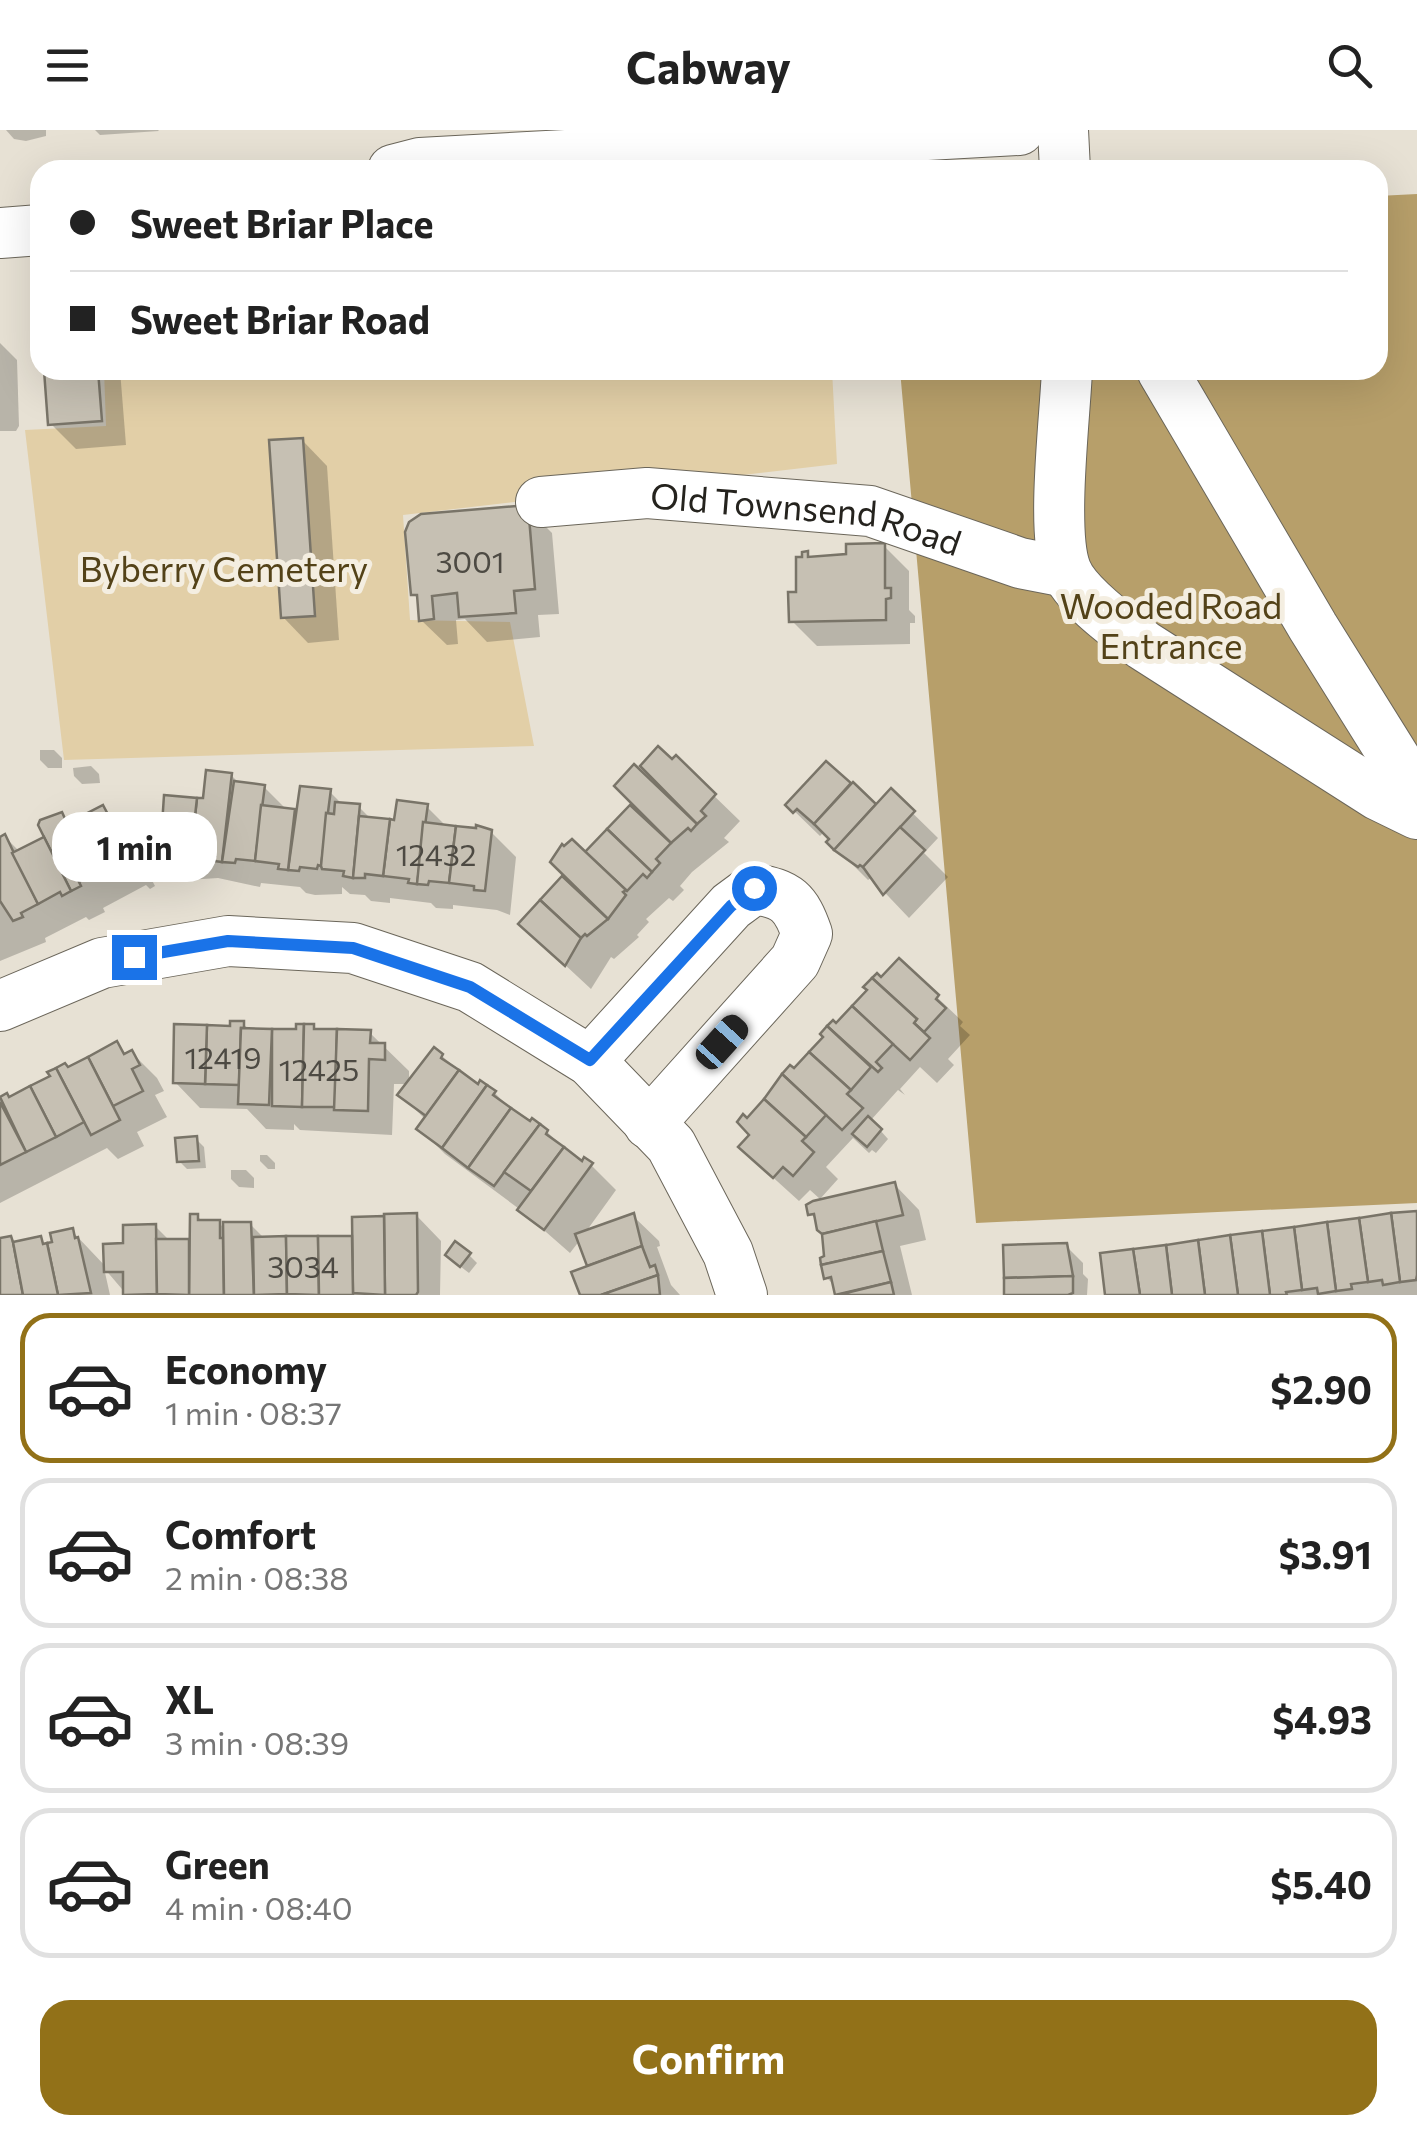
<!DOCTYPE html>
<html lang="en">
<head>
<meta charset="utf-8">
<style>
  body { margin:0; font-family:Commissioner,sans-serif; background:#f6f6f6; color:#222; height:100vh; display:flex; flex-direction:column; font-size:38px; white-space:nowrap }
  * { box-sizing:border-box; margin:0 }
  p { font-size:32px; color:#767676 }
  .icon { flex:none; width:55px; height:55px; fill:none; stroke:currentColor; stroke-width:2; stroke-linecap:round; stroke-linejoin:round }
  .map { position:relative; height:1165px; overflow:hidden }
  .sheet { display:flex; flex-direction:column; background:#fff; flex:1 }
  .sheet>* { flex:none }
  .hud { position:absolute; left:30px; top:30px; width:1358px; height:220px; border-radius:30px; box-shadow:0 10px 40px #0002; display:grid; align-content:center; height:220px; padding:0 40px; background:#fff }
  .end { position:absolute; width:45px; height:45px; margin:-22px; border:12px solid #1a73e8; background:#fff; box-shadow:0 0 0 5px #fff }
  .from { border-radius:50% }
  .bubble { position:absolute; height:70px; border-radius:30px; background:#fff; box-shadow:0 10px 40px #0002; font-size:32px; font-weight:700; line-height:70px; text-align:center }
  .car { position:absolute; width:30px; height:60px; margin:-30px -15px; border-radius:12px; box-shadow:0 0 8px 2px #0007; background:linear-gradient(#222 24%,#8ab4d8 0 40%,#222 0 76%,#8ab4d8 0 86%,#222 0) }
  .hud b { display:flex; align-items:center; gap:35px; height:95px; font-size:38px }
  .hud b+b { border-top:2px solid #e0e0e0 }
  .hud i { width:25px; height:25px; background:#222 }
  ul { padding:18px 0 0; list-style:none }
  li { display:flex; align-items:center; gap:30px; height:150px; margin:0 20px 15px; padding:0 20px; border:5px solid #e0e0e0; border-radius:30px }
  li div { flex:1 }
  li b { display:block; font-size:38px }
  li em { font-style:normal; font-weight:700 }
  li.active { border-color:#927118 }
  li>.icon { width:90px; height:90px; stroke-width:1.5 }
  .button { display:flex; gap:20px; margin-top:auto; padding:20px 40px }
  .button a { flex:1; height:115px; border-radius:30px; background:#927118; color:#fff; font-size:40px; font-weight:700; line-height:115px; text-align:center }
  header { display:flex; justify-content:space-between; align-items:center; height:130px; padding:0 40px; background:#fff; font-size:45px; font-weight:700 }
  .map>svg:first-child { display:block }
</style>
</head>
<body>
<header><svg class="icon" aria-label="menu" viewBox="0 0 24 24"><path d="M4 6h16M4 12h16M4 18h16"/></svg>Cabway<svg class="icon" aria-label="search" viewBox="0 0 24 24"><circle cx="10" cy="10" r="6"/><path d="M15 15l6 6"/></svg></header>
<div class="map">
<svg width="1417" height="1165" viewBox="0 0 1417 1165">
  <rect width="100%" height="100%" fill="#e7e1d4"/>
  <path fill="#e2cfa7" d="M104,240H832L837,334L403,385L410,490L510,492L534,616L64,630L25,300L106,296Z"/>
  <path fill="#b79f6a" d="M1417,64V1073L976,1093L900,240H1378V66Z"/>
  <g fill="#0003">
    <path d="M46,0V6L26,11L14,9L6,0Z"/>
    <path d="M95,0H158L159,1L100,5Z"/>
    <path d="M0,213L17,230L19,296L16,301H0Z"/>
    <path d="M47,240H120L126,315L76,319L51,294Z"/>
    <path d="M302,310L327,336L339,510L308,513L283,487Z"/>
    <path d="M527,378L552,403L559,484L538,485L540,507L487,512L465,489L456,490L458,514L447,515L421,490L420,470L413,464Z"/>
    <path d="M884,416L909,441V480L915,486V493H910V514L817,516L792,491L807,424L810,427L848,426Z"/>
    <path d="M40,620H54L62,628V638H48L40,630Z"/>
    <path d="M676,629L740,691L724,708L729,712L692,742L680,756L684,760L673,771L669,768L646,789L649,792L637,805L639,807L614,829L611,827L591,859L521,794Z"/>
    <path d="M827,634L876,678L891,662L938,708L924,723L948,747L909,788L871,748L868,750L830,712L832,710L824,702L820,706L788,675Z"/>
    <path d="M91,636L99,644L100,653L82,654L74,646L73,638Z"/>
    <path d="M231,645L240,654L264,657L288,681L299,682L329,661L343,675L359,677L372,690L396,692L426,676L448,698L478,701V698H487L516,727L510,785L497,780L453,775V779L436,778L431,773L390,768V773L371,771L365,765L350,764L342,757V764L315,765L306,763L300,757L261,753L260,757L218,748L188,750L163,725L205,671Z"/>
    <path d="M102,678L127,703L155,756L150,759L146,755L103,778L105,782L89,790L86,787L45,808L46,812L0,831V708L5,707L20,722L47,708L61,685L72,694Z"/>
    <path d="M899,831L963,892L960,896L970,905L948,929L954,935L937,953L920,937L900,959L905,965L898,960L871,990L888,1009L876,1023L872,1020L869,1023L853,1008L826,1037L838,1049L820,1069L810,1060L799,1071L767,1042L747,991L826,907L823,904L833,893L836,897Z"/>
    <path d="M243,894L251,901L298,902L313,896L319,902L370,903L409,941V954H394L392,1005L300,1000L294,994V1000L266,999L247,979L200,978L175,952L232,898Z"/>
    <path d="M117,914L127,925L132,923L157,948L164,961L155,965L167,987L137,1002L144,1016L118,1029L107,1018L0,1073V970L7,966L10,969L53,947L51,943L65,936L69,939Z"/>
    <path d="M442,926L478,957L481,953L495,963L516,985L547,1002L582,1034L591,1035L616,1060L585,1103L633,1086L659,1111L660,1116L657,1117L671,1155L680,1165H582L590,1137L580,1110L570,1123L522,1081L445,1024L420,999L426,990L401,965Z"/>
    <path d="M196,1009L204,1017L206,1038L187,1039L179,1031Z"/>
    <path d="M260,1025H267L275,1033V1039H268L260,1031Z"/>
    <path d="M231,1040H246L254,1048V1058L239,1057L231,1049Z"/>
    <path d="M894,1054L919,1080L926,1110L900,1116L912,1165H838L836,1157L826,1147L823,1102L811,1083Z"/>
    <path d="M1417,1084V1165H1108Z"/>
    <path d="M416,1085L441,1111L440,1165H127L104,1138L110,1165H0V1111L11,1109L16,1114L40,1109L47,1115L72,1101L107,1138L125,1115L155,1096L170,1111H192L197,1086L203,1092L219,1093L226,1100L250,1094L265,1109L355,1108L354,1089Z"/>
    <path d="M1066,1116L1083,1133V1144L1088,1149L1087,1165H1007Z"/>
    <path d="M469,1125L477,1133L469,1143L456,1133Z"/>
  </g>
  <g fill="#c6c0b3" stroke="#797468" stroke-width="2.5">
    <path d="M44,240H98L102,291L48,295Z"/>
    <path d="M303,308L315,486L281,488L269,310Z"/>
    <path d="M528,375L535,459L514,461L516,483L459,487L457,463L432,466L434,489L419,491L417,465H411L405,402L409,392L421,384Z"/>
    <path d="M885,413V458H891V468L886,469V490L789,492L788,462H796V427H802V422L808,421V427L846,424V414Z"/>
    <path d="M658,616L672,629L676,625L716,664L701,681L706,686L697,694L640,636Z"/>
    <path d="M826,631L851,653L814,694L797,679L793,683L785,675Z"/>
    <path d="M634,634L697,694L691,701L688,698L671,713L614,656Z"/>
    <path d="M206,640L232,643L222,732L214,731L215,727L191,723L197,668H203Z"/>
    <path d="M234,651L265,655L255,731L236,729L235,733L222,732Z"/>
    <path d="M853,652L876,674L834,720L826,712L829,709L814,694Z"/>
    <path d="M300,656L331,659L321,736L318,735L317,739L300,737L299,741L288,740Z"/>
    <path d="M891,658L915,681L863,737L860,735L858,737L834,720Z"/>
    <path d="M164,665L197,668L191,723L160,726Z"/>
    <path d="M397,670L428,674L417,754L408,753L409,749L383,746L390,689L394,690Z"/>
    <path d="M335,672L360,674L353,748L343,746L344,741L322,739L321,736L326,683L334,684Z"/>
    <path d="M103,675L132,730L123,735L120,731L98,742L72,691Z"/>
    <path d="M261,675L295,679L288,740L278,739L279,734L255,731Z"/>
    <path d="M630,675L671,713L656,729L660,733L652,742L607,699Z"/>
    <path d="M62,682L66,691L71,689L98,742L79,752L81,756L71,761L38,695L40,690Z"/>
    <path d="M359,686L390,689L383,746L365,744V748H353Z"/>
    <path d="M423,692L456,696L449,753L429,751L428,755L417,754Z"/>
    <path d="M476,695L492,700L485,761L474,760V756L449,753L456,696L476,698Z"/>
    <path d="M900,697L925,720L883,765L863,737Z"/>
    <path d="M607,699L652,742L647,748L643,744L627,761L585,722Z"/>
    <path d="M5,704L38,774L21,783L23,787L13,791L0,771V707Z"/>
    <path d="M44,707L71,761L62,766L60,762L38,774L12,723Z"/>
    <path d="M572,709L626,760L623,762L626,765L608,789L550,732L562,714L564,716Z"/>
    <path d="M562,746L608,789L587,806L585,804L581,808L540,770Z"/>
    <path d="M540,770L581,808L565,836L518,794Z"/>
    <path d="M899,828L939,865L936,869L946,878L924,902L914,893L917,889L872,848L877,843L881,847Z"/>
    <path d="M872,848L917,889L914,893L930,908L910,930L852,876L867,860L863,857Z"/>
    <path d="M852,876L893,914L876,932L882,938L878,942L827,896L833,890L836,893Z"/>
    <path d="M230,891H244V898H241L239,955L205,954L207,895L230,896Z"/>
    <path d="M174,894L207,895L205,954L173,953Z"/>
    <path d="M296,894H304L302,977L272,976V899H296Z"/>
    <path d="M304,894H314V899H337L335,977H302Z"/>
    <path d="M827,896L871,937L851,960L809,922L823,907L820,904Z"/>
    <path d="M241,898L272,899L269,975L238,974Z"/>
    <path d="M337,899L371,900L370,913H385V930L369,929L368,981L334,980Z"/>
    <path d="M117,911L124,924L132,920L140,935L132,939L143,961L113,976L88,927Z"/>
    <path d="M434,917L443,924L441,928L459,940L426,986L397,965Z"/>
    <path d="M809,922L851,960L847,964L863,978L842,1000L782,944L790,935L794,938Z"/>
    <path d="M88,927L120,990L91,1005L56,938L65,933L68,937Z"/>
    <path d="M56,938L84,992L56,1007L30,956L50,946L47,942Z"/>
    <path d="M459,940L478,954L480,950L487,955L442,1018L416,999Z"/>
    <path d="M782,944L826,985L806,1007L764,969Z"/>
    <path d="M487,955L496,961L493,965L511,978L468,1038L442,1018Z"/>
    <path d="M30,956L56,1007L26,1022L0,967L7,963L9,967Z"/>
    <path d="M764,969L806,1007L802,1011L814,1022L793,1046L783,1037L773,1048L738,1017L749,1005L737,992L743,984L747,988Z"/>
    <path d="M0,972L26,1022L0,1035Z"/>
    <path d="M511,978L530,991L532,988L540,994L494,1056L468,1038Z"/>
    <path d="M868,986L882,999L867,1017L852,1004Z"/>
    <path d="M540,994L548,1000L546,1004L564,1017L531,1061L504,1042Z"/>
    <path d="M197,1006L199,1031L177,1032L175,1008Z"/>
    <path d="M564,1017L582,1031L584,1027L593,1033L544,1100L517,1080Z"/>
    <path d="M895,1052L903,1085L822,1104L817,1100L814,1084L808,1085L806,1075L813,1071Z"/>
    <path d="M1417,1081V1145L1416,1150L1400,1152L1391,1083Z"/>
    <path d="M417,1083L418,1162L416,1165H385L384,1084Z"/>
    <path d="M634,1083L642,1116L587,1136L575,1104Z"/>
    <path d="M1391,1083L1400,1152L1383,1155L1382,1150L1368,1152L1359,1088Z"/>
    <path d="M190,1084H198V1090H220V1108H223L224,1165H189Z"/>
    <path d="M384,1086L385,1165L353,1163L352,1087Z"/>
    <path d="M1359,1088L1368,1152L1351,1154L1352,1159L1336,1161L1327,1092Z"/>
    <path d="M876,1091L883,1121L821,1135L820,1128L824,1126L822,1104Z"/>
    <path d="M223,1092H251L254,1165H224Z"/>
    <path d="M1327,1092L1336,1161L1318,1164L1317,1158L1302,1160L1294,1097Z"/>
    <path d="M156,1094L157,1164L123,1165V1142H104L103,1114L123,1113V1095Z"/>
    <path d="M1294,1097L1302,1160L1286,1162L1287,1165H1270L1262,1101Z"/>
    <path d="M73,1098L75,1108L78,1107L91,1163L58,1165L47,1113L52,1112L50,1103Z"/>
    <path d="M1262,1101L1270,1165H1238L1230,1105Z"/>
    <path d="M1230,1105L1238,1165H1205L1198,1110Z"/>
    <path d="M11,1106L13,1112L23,1165H0V1108Z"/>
    <path d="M41,1106L43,1114L47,1113L58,1165H23L13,1112Z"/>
    <path d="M286,1106L287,1164L254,1165L253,1107Z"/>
    <path d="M286,1106H318L319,1165L287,1164Z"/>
    <path d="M318,1106H352L353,1165H319Z"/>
    <path d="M156,1109H189V1165L157,1164Z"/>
    <path d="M1198,1110L1205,1165H1172L1166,1115Z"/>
    <path d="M455,1111L471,1123L460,1137L445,1125Z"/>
    <path d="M1067,1113L1073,1146L1004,1148L1003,1115Z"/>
    <path d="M1166,1115L1172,1165H1140L1133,1119Z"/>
    <path d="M642,1116L650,1137L655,1135L658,1145L601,1165H580L571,1142Z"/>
    <path d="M1133,1119L1140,1165H1105L1100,1123Z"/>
    <path d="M883,1121L891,1152L835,1165L831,1147L824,1149L821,1135Z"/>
    <path d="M658,1145L660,1165H601Z"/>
    <path d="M1073,1146V1163L1068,1165H1004V1148Z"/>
    <path d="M891,1152L894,1165H838Z"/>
  </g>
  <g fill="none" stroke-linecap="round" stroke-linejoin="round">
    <defs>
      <g id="minor">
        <path d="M1063,0L1065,40"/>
        <path d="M393,40L420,33L1019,0"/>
        <path d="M0,103L40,100"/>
        <path d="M1067,240C1065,287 1051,401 1066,440C1076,466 1121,498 1143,515L1378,665L1417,684"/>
        <path d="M1162,240L1313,497L1396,630L1417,672"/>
        <path id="s1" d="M541,372L647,363L870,381L1020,433L1066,442"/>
        <path d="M0,876L102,833L228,811L353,818L470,857L590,931L671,1015L728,1123L742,1165"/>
        <path d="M590,931L731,776L754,759C787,764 796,772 807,804L795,831L649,994"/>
      </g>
    </defs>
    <use href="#minor" stroke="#6b665a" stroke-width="52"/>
    <use href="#minor" stroke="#fff" stroke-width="50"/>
  </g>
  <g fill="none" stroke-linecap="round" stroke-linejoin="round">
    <path stroke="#1a73e8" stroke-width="12" d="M134,827L228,811L353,818L470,857L590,930L731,776L754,758"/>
  </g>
  <g text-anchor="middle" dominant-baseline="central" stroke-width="10" stroke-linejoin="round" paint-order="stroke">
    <g font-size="30" fill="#4d4a43">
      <text x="470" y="430">3001</text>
      <text x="436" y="723">12432</text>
      <text x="223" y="926">12419</text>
      <text x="319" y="938">12425</text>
      <text x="303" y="1135">3034</text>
    </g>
    <g font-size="35" fill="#25231e" stroke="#f4eee1">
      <text stroke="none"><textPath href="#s1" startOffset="268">Old Townsend Road</textPath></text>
    </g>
    <g font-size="35" fill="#534218" stroke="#f4eee1">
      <text x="224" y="437">Byberry Cemetery</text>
      <text x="1171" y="474">Wooded Road<tspan x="1171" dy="40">Entrance</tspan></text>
    </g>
  </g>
</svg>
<i class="end from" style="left:754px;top:758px"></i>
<i class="end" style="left:134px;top:827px"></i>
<div class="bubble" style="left:52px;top:682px;width:165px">1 min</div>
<i class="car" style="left:722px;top:912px;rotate:42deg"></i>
<div class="hud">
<b><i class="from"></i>Sweet Briar Place</b>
<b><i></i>Sweet Briar Road</b>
</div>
</div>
<section class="sheet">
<ul>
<li class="active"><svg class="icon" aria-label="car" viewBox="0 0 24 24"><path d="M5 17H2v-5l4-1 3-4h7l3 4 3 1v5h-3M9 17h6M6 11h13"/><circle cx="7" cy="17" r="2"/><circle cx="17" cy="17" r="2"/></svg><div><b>Economy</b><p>1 min · 08:37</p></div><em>$2.90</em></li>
<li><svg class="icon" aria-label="car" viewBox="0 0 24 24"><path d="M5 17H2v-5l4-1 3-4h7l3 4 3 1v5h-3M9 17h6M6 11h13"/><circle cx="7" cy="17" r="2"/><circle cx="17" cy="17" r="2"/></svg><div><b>Comfort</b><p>2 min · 08:38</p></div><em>$3.91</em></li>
<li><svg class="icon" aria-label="car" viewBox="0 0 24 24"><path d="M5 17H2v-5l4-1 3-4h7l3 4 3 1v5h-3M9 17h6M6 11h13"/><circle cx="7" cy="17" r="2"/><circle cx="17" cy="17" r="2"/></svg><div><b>XL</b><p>3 min · 08:39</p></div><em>$4.93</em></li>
<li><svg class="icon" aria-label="car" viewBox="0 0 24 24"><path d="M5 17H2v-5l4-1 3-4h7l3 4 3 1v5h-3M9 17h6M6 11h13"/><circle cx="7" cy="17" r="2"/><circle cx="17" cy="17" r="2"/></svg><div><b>Green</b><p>4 min · 08:40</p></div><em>$5.40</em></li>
</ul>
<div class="button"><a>Confirm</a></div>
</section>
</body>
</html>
